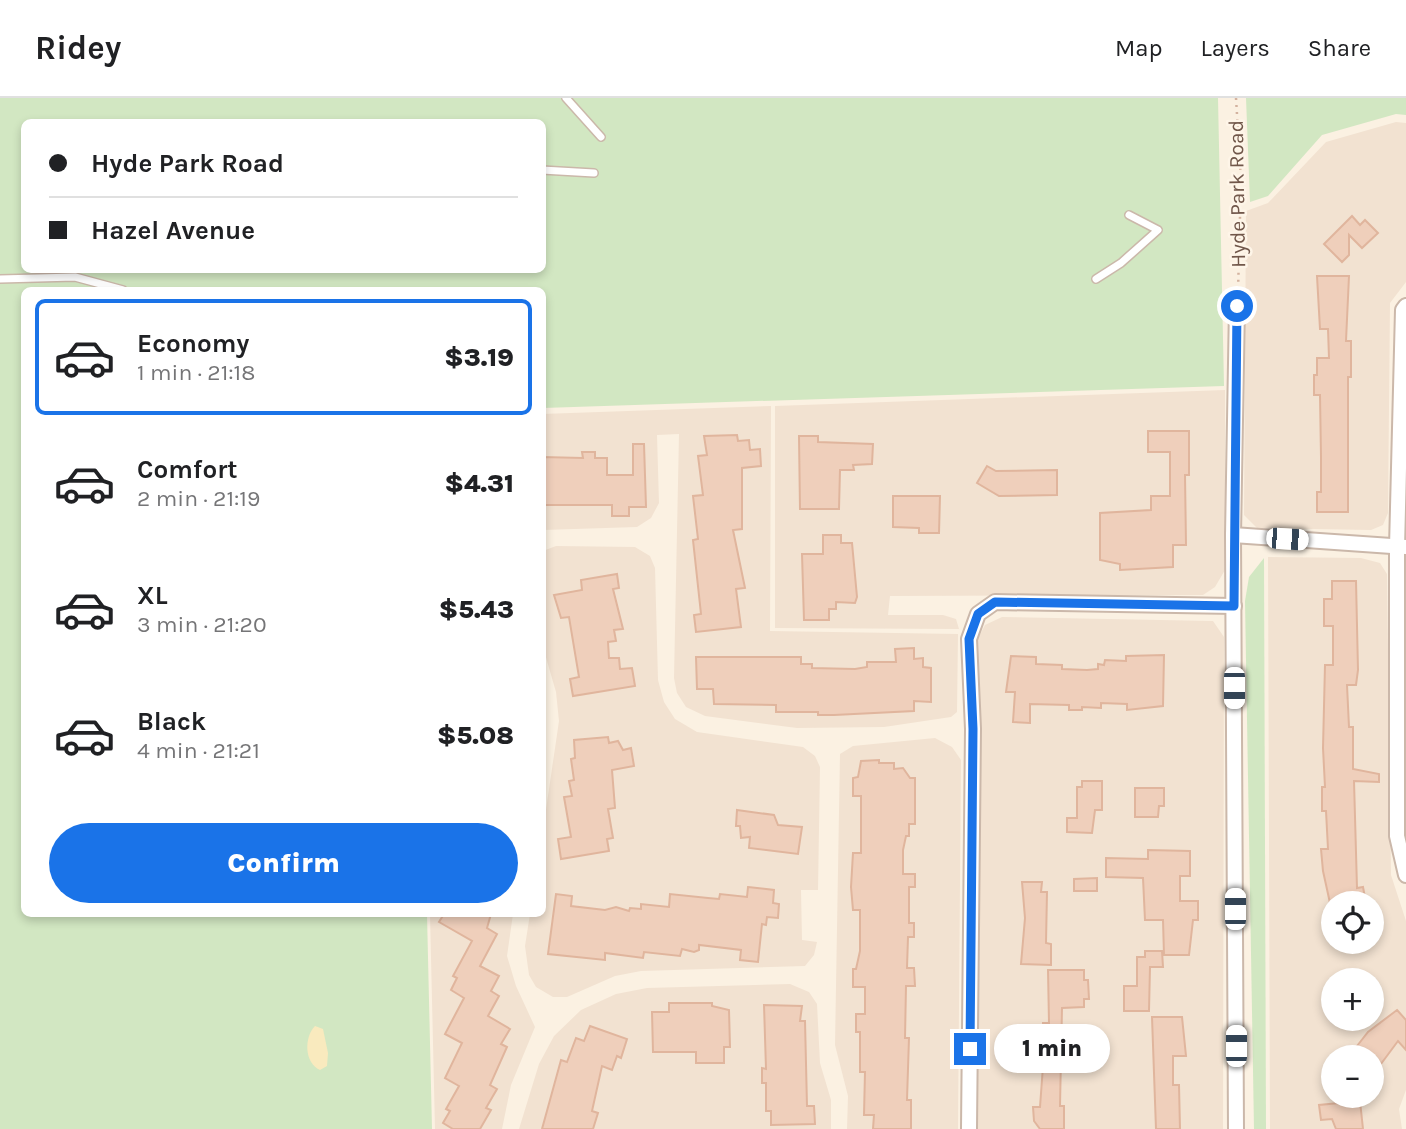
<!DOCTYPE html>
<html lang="en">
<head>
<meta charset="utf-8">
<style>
  body { margin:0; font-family:Karla,sans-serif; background:#f6f6f6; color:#202124; height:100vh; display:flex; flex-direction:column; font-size:26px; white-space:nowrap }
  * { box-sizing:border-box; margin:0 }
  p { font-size:23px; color:#757577 }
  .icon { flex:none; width:38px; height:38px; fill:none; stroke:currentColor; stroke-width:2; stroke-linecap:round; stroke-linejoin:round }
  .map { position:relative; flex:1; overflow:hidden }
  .details { position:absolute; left:21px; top:189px; width:525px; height:630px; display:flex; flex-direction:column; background:#fff; border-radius:10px; box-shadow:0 4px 10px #0003 }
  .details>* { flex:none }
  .guide { position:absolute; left:21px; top:21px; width:525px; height:154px; border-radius:10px; box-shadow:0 4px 10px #0003; display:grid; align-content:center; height:154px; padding:0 28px; background:#fff }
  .buttons { position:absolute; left:1321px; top:793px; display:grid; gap:14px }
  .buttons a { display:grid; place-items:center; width:63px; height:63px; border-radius:50%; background:#fff; box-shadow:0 4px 10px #0003; font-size:35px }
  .end { position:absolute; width:32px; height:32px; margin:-16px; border:9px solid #1a73e8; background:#fff; box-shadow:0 0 0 4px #fff }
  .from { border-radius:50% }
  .bubble { position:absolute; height:49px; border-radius:24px; background:#fff; box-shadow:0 4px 10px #0003; font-size:23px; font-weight:800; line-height:49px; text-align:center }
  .car { position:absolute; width:21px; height:42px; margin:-21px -10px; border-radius:9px; box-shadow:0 0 5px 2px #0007; background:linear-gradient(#fff 24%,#345 0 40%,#fff 0 76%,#345 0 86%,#fff 0) }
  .guide b { display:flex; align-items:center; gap:24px; height:66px; font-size:26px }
  .guide b+b { border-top:2px solid #e0e0e0 }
  .guide i { width:18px; height:18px; background:#202124 }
  ul { padding:12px 0 0; list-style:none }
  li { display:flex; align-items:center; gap:21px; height:116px; margin:0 14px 10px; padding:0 14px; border:4px solid transparent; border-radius:10px }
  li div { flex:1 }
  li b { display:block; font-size:26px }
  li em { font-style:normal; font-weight:800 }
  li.selected { border-color:#1a73e8 }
  li>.icon { width:63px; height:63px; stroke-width:1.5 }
  .action { display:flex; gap:14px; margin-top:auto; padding:14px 28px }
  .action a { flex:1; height:80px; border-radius:42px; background:#1a73e8; color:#fff; font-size:28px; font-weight:800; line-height:80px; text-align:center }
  header { display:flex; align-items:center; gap:42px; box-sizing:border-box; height:98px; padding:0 35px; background:#fff; border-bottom:2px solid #e0e0e0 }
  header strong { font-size:33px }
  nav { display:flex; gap:38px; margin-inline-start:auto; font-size:24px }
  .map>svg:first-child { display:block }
</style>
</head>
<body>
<header>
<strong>Ridey</strong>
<nav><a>Map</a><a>Layers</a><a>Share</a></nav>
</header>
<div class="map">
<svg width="1406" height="1031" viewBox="0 0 1406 1031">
  <rect width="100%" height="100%" fill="#fbf1e2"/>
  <g fill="#f2e2d1" fill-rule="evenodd">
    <path d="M1396,24L1406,25V184L1390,205L1388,415L1383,427L1371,432L1257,430L1244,417L1246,113L1268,105L1326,44Z"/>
    <path d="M1225,292V472L1215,489L1203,497L890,498L888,517H943L956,521L959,531L775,530V308Z"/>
    <path d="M771,308L770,533L958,536L957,614L951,619L884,629L797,630L705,618L686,609L677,595L674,580L679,336L657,337L659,405L651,420L637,429L543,432L542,316Z"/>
    <path d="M556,448L635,449L650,458L655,470L658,582L664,604L675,621L697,634L803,649L815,658L820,669L818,792H801L802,842L817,844L814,857L805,868L641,873L615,878L567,899H553L536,889L529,877L525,848L530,816H542L543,732L559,623L556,594L543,549V453Z"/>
    <path d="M1268,459L1361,460L1380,465L1387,476L1391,777L1406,823V992L1399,1011L1402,1031H1270ZM1334,805H1372V844H1334ZM1334,882H1372V920H1334ZM1334,959H1372V998H1334Z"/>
    <path d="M1002,519L1213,523L1224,539L1223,1031H976V544L985,527Z"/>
    <path d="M935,640L952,649L961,662L958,1031H847L848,998L835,947L840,656L853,648Z"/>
    <path d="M430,816H513L507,858L516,888L535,929L511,987L502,1031H435Z"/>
    <path d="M790,886L809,894L817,906L820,965L831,1002V1031H519L539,966L554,938L581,912L616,896L647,890Z"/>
  </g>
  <g fill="#d2e7c2" fill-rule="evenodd">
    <path d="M0,0H1218L1224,288L543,310L542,192H24V816H427L432,1031H0ZM24,24H542V172H24Z"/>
    <path d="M1246,0H1406V17L1396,16L1322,37L1268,98L1250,104Z"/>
    <path d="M1264,460L1266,1031H1254L1245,503L1249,479Z"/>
  </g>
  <path fill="#f9eabe" d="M315,928L323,931L328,955L327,968L320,972C304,965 304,939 315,928Z"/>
  <g fill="#efcfbb" stroke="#e0b59d" stroke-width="2">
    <path d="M1352,118L1360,127L1365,122L1378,135L1362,150L1349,137V157L1342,164L1324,146Z"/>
    <path d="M1317,178H1349L1346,243H1351V279H1348V414H1317V394H1321V359L1320,297H1314V277H1317V260H1329L1328,231H1320Z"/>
    <path d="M1148,333H1189V377H1185L1186,447H1173V469L1120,472V466L1100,462V415L1151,412V398H1170V354H1148Z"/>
    <path d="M737,337L738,343L749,342L750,352L760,351L761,368L742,370V431L733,432L745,490L736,491L741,529L696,534L694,517L701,516L693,442L698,441L693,398L703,397L698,358L707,357L704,338Z"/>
    <path d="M799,338H818V344L873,346L872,366L853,367L854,372H840L839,411H800Z"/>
    <path d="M633,346H644L646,409H629V418H612V407H542V359L583,360L582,354H595V360H607V377H633Z"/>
    <path d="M987,368L996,373L1057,372V397L999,398L977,385Z"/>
    <path d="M893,398H940L939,435H919V430L893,429Z"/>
    <path d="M823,437H841V445H852L857,499L855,505L836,504V511H829V522H804L802,456H823Z"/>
    <path d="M617,476L619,490L613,491L623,531L614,532L616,543L608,544L609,560H619L620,571L632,570L635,588L573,598L570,581L579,579L569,519L561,520L554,497L582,492L581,482Z"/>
    <path d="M1332,483H1356L1358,572L1356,587H1347L1349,629H1353V671L1379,676V684L1354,683L1357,790L1363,789L1366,805H1330L1323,773L1321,751H1328L1326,713H1322V689H1325L1323,650L1325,567H1333V528H1324V501H1332Z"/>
    <path d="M914,550V561L923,560V569L931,570V604L914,603V613L834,617H818V614H776V607L714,606L713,591H697L696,559H801V566H812V570L855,571L867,569V564H896L895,551Z"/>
    <path d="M1164,557L1163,608L1127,612V606L1101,605V610L1082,609V612H1069V607L1030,606V625L1013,624L1015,594H1006L1011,558L1036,559V566L1062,567V571L1087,572L1098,571V566L1104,567L1105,562L1126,563V558Z"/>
    <path d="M608,639L609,645L618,643L623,652L631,650L634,668L612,672L615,710L608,711L613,740L607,741L609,753L561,761L558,741L571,739L564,699L572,698L569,683L574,682L571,661L575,660L574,642Z"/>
    <path d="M879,662V665H894V671L903,670L910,680H915V726H909V738H906L903,752V776H915V789H909V825H914V839H908L907,870H914L915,888H906L905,940H909L907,1002H911V1031H873L874,1017H864L865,974H860V934H856V916H865V889H853V871H856L860,853V812H853L851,789L853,755H861V698H853V680L858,679L861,663Z"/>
    <path d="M1082,683H1102V712H1095L1092,735L1067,734V720H1077V689H1082Z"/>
    <path d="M1135,690H1164V708H1159L1158,719H1135Z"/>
    <path d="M737,712L774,717L778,727L802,729L798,756L749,750L750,739L741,740L740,728H736Z"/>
    <path d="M1148,752L1190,753V778H1180V803H1198V822H1193L1189,857H1164L1163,822H1145L1143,780L1106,779V760L1148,761Z"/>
    <path d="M1097,780V793H1074V781Z"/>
    <path d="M1022,784H1042L1041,794H1047L1046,845L1051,846V867L1021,866L1025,820Z"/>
    <path d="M748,789L774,792L773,805L779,806L778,820L767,819L766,827L762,826L758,864L740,862L741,852L699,847V852L694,854L682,851L680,858L644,854L643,860L605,855V862L548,856L556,796L572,798L571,808L605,812L616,809L629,813L630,810L641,811V806L669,809L670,796L708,800L719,801L720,796L747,799Z"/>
    <path d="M444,816H491L487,830L497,836L480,868L499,878L491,893L499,898L488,918L510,931L501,946L507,949L490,987L497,991L486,1010L491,1012L480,1031H453L443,1025L450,1013L446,1011L459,988L445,980L462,945L445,936L464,900L451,892L457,880L453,878L472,843L439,824Z"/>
    <path d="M1145,853H1162L1163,869H1150L1149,913H1124V888H1137V859H1145Z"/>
    <path d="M1048,872H1084V882H1088L1089,901H1084V909L1062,910L1060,1008H1064V1031H1040L1034,1023L1033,1009H1040L1043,968H1037V945L1043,944V925H1049Z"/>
    <path d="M669,905H712V908L729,912L730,949H724V965H696V954H653L652,914H669Z"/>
    <path d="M764,907L802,908L800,923H805L807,1008H814L815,1026L771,1027V1013H766V985H762V970L766,971Z"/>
    <path d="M1397,912L1406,922V952L1398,943L1372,978V959H1358L1363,953L1357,948L1368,934Z"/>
    <path d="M1152,919H1182L1186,958H1173V987H1179L1180,1031H1156Z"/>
    <path d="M590,928L627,941L621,960L617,958L612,972L602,968L592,1013L598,1015L593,1031H542L561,962L567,964L576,940L584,943Z"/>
    <path d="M1360,1003L1363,1031H1336L1332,1021L1321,1022L1319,1007Z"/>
  </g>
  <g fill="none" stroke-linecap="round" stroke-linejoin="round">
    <defs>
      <g id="service">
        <path d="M566,0L601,39"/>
        <path d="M542,72L594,75"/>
        <path d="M0,181L75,179L123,192"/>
        <path d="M1096,181L1121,165L1158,132L1129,117"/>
      </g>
      <g id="minor">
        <path d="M1406,208L1403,212L1397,449V738L1406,777"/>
        <path d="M1233,437L1406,449"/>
        <path d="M969,1031L973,631L969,541L978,516L995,504L1234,508"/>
        <path d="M1236,1031L1233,437L1237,208"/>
      </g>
    </defs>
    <use href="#service" stroke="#cbb8aa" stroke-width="10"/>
    <use href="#minor" stroke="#cbb8aa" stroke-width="18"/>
    <path stroke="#d3b29f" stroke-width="2.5" stroke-dasharray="2 5" stroke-linecap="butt" d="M1236,0L1241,82L1238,194"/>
    <use href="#service" stroke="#fff" stroke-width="7"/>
    <use href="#minor" stroke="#fff" stroke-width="14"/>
  </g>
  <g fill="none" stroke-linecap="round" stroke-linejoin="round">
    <path stroke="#1a73e8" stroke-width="9" d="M970,951L973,631L969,541L978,516L995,504L1234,508L1237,208"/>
  </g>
  <g text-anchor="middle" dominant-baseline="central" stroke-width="5" stroke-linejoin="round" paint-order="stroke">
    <g font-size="21" fill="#71574a" stroke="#fef5e8">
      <text transform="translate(1237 96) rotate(-91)">Hyde Park Road</text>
    </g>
  </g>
</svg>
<div class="buttons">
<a><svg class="icon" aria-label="locate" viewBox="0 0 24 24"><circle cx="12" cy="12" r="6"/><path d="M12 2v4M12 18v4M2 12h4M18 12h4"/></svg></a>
<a>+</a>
<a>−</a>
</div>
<i class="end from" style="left:1237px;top:208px"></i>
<i class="end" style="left:970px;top:951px"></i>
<div class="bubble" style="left:994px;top:926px;width:116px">1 min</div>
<i class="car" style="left:1287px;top:441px;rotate:94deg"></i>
<i class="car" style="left:1234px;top:590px;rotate:180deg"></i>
<i class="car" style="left:1235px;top:811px;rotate:0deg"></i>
<i class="car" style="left:1236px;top:948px;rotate:0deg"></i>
<div class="guide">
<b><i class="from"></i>Hyde Park Road</b>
<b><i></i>Hazel Avenue</b>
</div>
<section class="details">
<ul>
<li class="selected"><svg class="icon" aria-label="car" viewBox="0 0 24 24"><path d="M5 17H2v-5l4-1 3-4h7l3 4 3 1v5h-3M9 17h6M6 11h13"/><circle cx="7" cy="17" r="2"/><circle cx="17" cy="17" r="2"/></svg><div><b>Economy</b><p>1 min · 21:18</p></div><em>$3.19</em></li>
<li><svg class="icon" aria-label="car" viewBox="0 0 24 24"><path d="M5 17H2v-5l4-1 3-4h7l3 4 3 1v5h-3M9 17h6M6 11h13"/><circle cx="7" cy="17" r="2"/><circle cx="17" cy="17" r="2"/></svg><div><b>Comfort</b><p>2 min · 21:19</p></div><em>$4.31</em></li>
<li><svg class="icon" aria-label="car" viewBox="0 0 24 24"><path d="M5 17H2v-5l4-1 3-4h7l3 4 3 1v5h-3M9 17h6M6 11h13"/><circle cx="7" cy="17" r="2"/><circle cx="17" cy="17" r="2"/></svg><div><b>XL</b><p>3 min · 21:20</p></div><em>$5.43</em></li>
<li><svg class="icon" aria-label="car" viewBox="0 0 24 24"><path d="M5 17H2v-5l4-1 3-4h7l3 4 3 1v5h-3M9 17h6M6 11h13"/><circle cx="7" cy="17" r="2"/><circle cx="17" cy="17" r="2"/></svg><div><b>Black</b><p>4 min · 21:21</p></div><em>$5.08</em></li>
</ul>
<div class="action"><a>Confirm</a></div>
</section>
</div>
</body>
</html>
